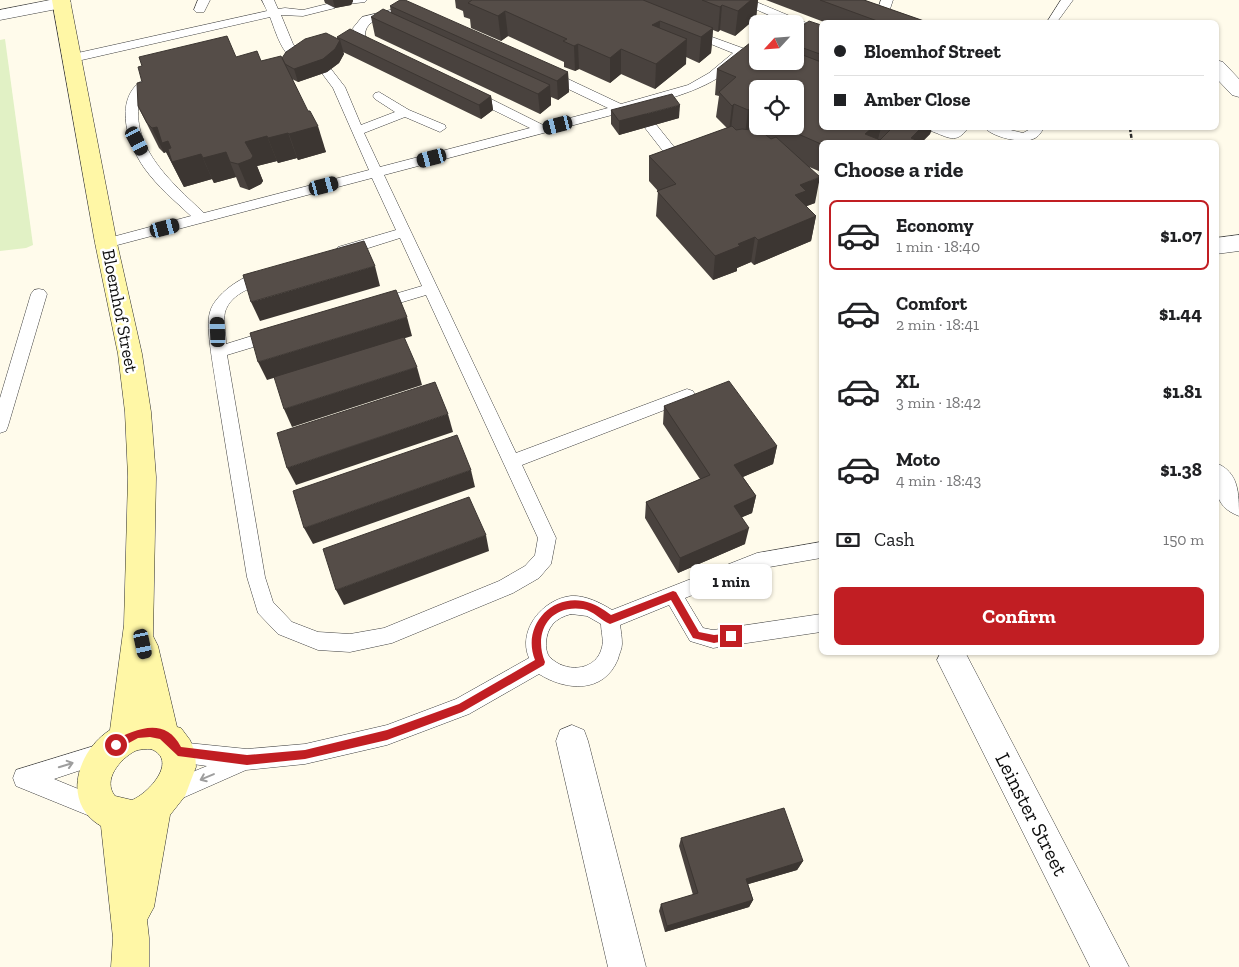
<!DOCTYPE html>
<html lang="en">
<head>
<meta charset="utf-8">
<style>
  body { margin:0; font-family:"Zilla Slab",serif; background:#f6f6f6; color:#202124; height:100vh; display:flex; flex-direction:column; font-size:19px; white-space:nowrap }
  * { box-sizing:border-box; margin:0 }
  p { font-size:16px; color:#757577 }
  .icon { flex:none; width:28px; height:28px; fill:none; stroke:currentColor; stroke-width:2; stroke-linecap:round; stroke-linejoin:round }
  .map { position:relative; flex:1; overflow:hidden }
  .drawer { position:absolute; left:819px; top:140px; width:400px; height:515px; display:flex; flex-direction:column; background:#fff; border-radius:8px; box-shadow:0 1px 4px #0004 }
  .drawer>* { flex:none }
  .guide { position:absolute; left:819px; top:20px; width:400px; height:110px; border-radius:8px; box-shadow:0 1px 4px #0004; display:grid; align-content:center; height:110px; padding:0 15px; background:#fff }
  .needle { width:32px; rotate:244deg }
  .buttons { position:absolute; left:749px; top:15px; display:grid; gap:10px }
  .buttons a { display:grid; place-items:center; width:55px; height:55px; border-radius:8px; background:#fff; box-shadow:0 1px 4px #0004; font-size:25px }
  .end { position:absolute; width:22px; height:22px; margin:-11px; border:6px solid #c11e23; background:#fff; box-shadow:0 0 0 2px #fff }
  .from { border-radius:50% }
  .bubble { position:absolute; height:35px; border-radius:8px; background:#fff; box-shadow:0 1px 4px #0004; font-size:16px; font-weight:800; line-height:35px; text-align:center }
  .car { position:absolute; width:15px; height:30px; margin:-15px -8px; border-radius:6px; box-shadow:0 0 4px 1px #0007; background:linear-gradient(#222 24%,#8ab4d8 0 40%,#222 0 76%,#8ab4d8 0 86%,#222 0) }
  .guide b { display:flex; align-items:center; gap:18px; height:48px; font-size:19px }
  .guide b+b { border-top:1px solid #e0e0e0 }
  .guide i { width:12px; height:12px; background:#202124 }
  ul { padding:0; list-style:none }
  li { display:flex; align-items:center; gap:15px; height:70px; margin:0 10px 8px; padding:0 5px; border:2px solid transparent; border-radius:8px }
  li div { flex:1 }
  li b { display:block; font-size:19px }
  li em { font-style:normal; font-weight:800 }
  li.current { border-color:#c11e23 }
  li>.icon { width:45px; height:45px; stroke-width:1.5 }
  h2 { padding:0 15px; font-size:22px; line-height:60px }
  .pay { display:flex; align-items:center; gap:12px; height:55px; padding:0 15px; font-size:19px }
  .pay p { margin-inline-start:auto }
  .cta { display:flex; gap:10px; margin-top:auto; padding:10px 15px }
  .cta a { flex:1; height:58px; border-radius:8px; background:#c11e23; color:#fff; font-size:20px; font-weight:800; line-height:58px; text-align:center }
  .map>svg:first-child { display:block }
</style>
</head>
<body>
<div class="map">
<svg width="1239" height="967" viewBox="0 0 1239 967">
  <rect width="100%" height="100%" fill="#fffbeb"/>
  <path fill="#e1f1c5" d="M5,39L33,245L26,248L0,251V40Z"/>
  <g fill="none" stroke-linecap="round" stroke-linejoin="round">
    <defs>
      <g id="lane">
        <path d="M198,0H210L204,12H196L194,10Z"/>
        <path d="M262,0H274L278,9L285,8L303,10L331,3L337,6L335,8L303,16L281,15L293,44L305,58L299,62C282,57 276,32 270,17L73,62L67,58L73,54L267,11Z"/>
        <path d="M348,0H367L365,2L348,4Z"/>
        <path d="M881,0H893L890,9L891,15L900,20L901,22H888L882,19L878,9Z"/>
        <path d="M1061,0H1073L1057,22H1047Z"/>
        <path d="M746,1H754L821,29V36L795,26V24H789L746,5L744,3Z"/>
        <path d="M395,9L401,12L399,14C385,18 365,18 365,36L382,47L380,50H372L355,39L353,28L362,17Z"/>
        <path d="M690,29L745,49L747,52C721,86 680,95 642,107L687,163L689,166L687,169H677L631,110L384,175L516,453L687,389L693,391L695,395L693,399L522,465L556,538L551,564L539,578L513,593L392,643L350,652L318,650L278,634L258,613L247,577C237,515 227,454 217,392C215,374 205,328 210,312C215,292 253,267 273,272L275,276L273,280C256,286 231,292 225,312C223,321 226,334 226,344L274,329L280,331L282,335L280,339L227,355L265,577L273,602L292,622L318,632L350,634L384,628L499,581L525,566L535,555L538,538L426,295L376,310L371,309L368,305L371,301L422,286L400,238L343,256L338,255L336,251L338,247L396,230L372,178L106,248L101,246L99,243L101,240L191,216C175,201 158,187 145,169C124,140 110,86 157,74L163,78L141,93C126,144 171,182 204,213L369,170L333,88L321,72L323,69H331L345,87L361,125L395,112L375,99L373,96L375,93L379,92L409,110L445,125L446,128L440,132L405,117L364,133L380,167L530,128L467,97L465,94L467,91H475L543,125L608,108L543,77L541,74L543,71H551L621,104L688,85L709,73L733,53L686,34L684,32L686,30Z"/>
        <path d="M930,128H947L953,130L955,128H968C956,145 948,137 931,131Z"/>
        <path d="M985,128H1002L1023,133L1032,128H1044C1041,132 1039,137 1033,139C1022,144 992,137 985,128Z"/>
        <path d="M39,289L44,290L47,294L8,426L6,431L0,433V398L31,294L34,290Z"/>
        <path d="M821,542V558L758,569L685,598L703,628L713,630L821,614V632L713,648L690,641L669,605L620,625C621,631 622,638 622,644C622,649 619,654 618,659C604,694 566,691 539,674L469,714L387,745L305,764L246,770L169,804L161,801L158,793L161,785L207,766L178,762L171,759L167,752L171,745L178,742L247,749L305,744L387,725L456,699L529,658C517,630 543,599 571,596C585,595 601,603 612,610L757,553ZM571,614L587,616L601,624C601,631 604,641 602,647C597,670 569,673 553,660C547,656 546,650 546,643C547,627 555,618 571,614Z"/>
        <path d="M107,742L114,745L118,752L114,759L54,779L110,802L113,810L110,818L102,821L16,786L13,778L16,770Z"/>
      </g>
      <g id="street">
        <path d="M50,0H69L71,3L68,7L62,8L0,20V10Z"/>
        <path d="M1216,60L1223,62L1239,79V97L1232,95L1216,78Z"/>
        <path d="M1239,235V251L1216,254V238Z"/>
        <path d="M1216,463C1239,472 1239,493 1239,516C1212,506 1216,486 1216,463Z"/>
        <path d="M941,652H965L1129,967H1090L942,670L937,660Z"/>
        <path d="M572,725L584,730L588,741L646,967H608L556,741L560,730Z"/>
      </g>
      <path id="secondary" d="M52,0H70L117,243L142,354L151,412L156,477L153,636L158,646L177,727L181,728L190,740L195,752L196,767L185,796L170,815L154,907L147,920L149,938V967H111L113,938L101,826C61,803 77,751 110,730L124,625L128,477L125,412L118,354L95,243ZM151,749C179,760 149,793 132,800L115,796C102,780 120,759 135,751C140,749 146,749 151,749Z"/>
    </defs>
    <use href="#lane" stroke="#3f3f3f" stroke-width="1"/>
    <use href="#street" stroke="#3f3f3f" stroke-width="1"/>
    <use href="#secondary" stroke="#2e2e2e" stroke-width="1"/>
    <path stroke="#2e2e2e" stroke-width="2.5" stroke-dasharray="4 2" stroke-linecap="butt" d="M1130,128L1132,142"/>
    <use href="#lane" fill="#fff" fill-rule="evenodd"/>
    <use href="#street" fill="#fff" fill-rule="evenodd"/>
    <use href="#secondary" fill="#fff7a6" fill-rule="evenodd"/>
  </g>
  <g fill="#49423e" fill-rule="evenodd">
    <path d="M324,0H353V1L351,5L335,8L325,3Z"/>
    <path d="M455,0H758L756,18L735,36L720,30L718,32L713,30L711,53L699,63L686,57V64L655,89L621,74L610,83L579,69L575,71L564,67V62L508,36L501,41L471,28L470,19L464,17L463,11L456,8Z"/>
    <path d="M766,0H864L927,22H824Z"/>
    <path d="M390,6L568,72L569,92L558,100L551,97V105L540,114L375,36L371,17L391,13Z"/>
    <path d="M795,24L821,25V128H932L930,134L922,142H821V172L807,166L815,203L806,206L816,216L811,241L754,265L751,262L737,268V271L713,280L656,216L658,191L649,181V156L727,128L716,117L719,96L715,95L717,69L795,61ZM758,89L795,126H758ZM755,127L760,129V131L751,130Z"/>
    <path d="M337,37L491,96L493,110L481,119L343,52L344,54L339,63L327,72L298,82L292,79L326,152L298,160L297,158L278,163L277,161L257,166L263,181L261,184L249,190L240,187L236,177L214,183L212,179L184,187L166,152L164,153L159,148L138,106L236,57L261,61L282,58L337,39Z"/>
    <path d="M611,110L679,118L619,135L611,124Z"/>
    <path d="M664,406L777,446L773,464L743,477L756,496L752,513L742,517L745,544L678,573L645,518L646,502L700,479L663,424Z"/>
    <path d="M681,838L803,861L797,870L748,884L753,900L749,907L665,932L659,911L661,904L693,895L679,846Z"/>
  </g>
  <g fill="#3c3632">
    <path d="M333,0H353V1L351,5L335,8Z"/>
    <path d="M751,0H758L756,18L735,36L738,11Z"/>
    <path d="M722,5L720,30L718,32L720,7Z"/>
    <path d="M505,11L508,36L501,41L498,16Z"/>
    <path d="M660,21L659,46L652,25Z"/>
    <path d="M713,28L711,53L699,63L701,37Z"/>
    <path d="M687,39L686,64L655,89L656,64Z"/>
    <path d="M340,40L344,54L339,63L327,72L298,82L294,69Z"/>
    <path d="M578,44L579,69L575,71L574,46Z"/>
    <path d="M621,49V74L610,83V58Z"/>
    <path d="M568,72L569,92L558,100L557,81Z"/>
    <path d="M550,85L551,105L540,114L538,94Z"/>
    <path d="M491,96L493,110L481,119L479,105Z"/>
    <path d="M758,102L755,127L745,135L748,110Z"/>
    <path d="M734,104L731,129L729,131L732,106Z"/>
    <path d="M680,105L679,118L619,135V121Z"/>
    <path d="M318,126L326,152L298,160L289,134Z"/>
    <path d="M157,127L168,141L201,154L212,179L184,187L166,152L164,153L152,128Z"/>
    <path d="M872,128H881L878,139L865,134Z"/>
    <path d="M921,128H932L930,134L922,142H910L911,138Z"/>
    <path d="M288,133L297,158L278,163L268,138Z"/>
    <path d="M267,136L277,161L257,166L263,181L261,184L249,190L238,164L245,142Z"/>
    <path d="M226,152L236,177L214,183L203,158Z"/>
    <path d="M820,177L815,203L802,208L795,195L800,185Z"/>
    <path d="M816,216L811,241L754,265L758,240Z"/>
    <path d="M755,237L751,262L737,268V271L713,280L715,256L738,244Z"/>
    <path d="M375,266L380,286L260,321L251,302Z"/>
    <path d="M407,317L412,336L267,380L258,362Z"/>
    <path d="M417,367L422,385L292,427L284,409Z"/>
    <path d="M448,414L453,432L296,485L287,468Z"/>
    <path d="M777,446L773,464L731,482L734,465Z"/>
    <path d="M471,470L475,487L313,544L304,528Z"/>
    <path d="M756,496L752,513L731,522L734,506Z"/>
    <path d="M749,528L745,544L678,573L680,558Z"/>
    <path d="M486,535L489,551L344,605L336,590Z"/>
    <path d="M803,861L797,870L742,886L746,879Z"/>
    <path d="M753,900L749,907L665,932L667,926Z"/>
  </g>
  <g fill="#554d48" stroke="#3c3632">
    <path d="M400,0H405L568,72L557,81L390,6Z"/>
    <path d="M472,0H643L713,28L701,37L660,21L652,25L687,39L656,64L621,49L610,58L578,44L574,46L563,41L567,39L505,11L498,16L468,3Z"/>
    <path d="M702,0H751L738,11L722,5L720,7Z"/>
    <path d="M820,0H864L927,22H880Z"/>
    <path d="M383,9L550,85L538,94L371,17Z"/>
    <path d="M796,21L805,24L809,21L821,25V54L817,53L795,45V24H793Z"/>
    <path d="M350,29L491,96L479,105L337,37Z"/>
    <path d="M326,33L340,40L335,49L323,59L294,69L285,64L282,58L286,52L305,39Z"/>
    <path d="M227,36L236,57L257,51L261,61L281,56L308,111H310L318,126L289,134L288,133L268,138L267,136L245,142L253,156L251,159L238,164L230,162L226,152L203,158L201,154L172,162L168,149L171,148L168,141L162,143L157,127L152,128L147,123L138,106L137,83L142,82L138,67L142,66L139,57Z"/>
    <path d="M755,39L758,40V61H795V52L821,62V128H872L865,134L880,140L892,128H921L911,138L916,140L913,142H821V144L780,126H795V89H758V102L748,110L734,104L732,106L719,92L736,77L717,69Z"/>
    <path d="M672,94L680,105L619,121L611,110Z"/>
    <path d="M732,126L736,130L742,129L761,131L771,139L776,137L820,177L800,185L806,191L795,195L816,216L758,240L755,237L738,244L740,246L715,256L657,191L676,184L649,156Z"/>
    <path d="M364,241L375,266L251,302L243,275Z"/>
    <path d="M396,290L407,317L258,362L250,333Z"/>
    <path d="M404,337L417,367L284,409L274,377Z"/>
    <path d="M729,381L777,446L734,465L756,496L734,506L749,528L680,558L646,502L710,475L664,406Z"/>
    <path d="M435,382L448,414L287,468L277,433Z"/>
    <path d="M457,435L471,470L304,528L293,491Z"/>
    <path d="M469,497L486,535L336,590L323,549Z"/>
    <path d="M784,808L803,861L746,879L753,900L667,926L661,904L698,893L681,838Z"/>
  </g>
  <defs><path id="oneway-shaft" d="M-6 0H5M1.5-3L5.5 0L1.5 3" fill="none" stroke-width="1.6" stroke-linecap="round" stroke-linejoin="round" transform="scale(1.25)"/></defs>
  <g stroke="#9e9e9e">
    <use href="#oneway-shaft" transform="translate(66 765) rotate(-17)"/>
    <use href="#oneway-shaft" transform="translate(207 777) rotate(157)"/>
  </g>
  <path fill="#c11e23" d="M673,591L676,592L699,632L714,635L735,633V639L714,643L693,638L671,600L610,624C600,620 594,611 583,609C549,604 533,633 545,662L544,665L462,712L387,740L305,759L247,765L178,756L160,739L150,737L138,738L116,750L111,745L112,741C136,729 165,716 181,747L247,755L305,750L387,730L459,704L535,660C522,628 549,595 583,601C594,603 603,609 611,615Z"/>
  <g text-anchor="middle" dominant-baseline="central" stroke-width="5" stroke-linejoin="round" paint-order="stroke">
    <g font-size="18" fill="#0c0c0c" stroke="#fff">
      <text transform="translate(120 311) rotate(79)">Bloemhof Street</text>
    </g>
    <g font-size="21" fill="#0c0c0c" stroke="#fff">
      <text transform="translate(1032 814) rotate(63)">Leinster Street</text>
    </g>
  </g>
</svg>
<div class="buttons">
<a><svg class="needle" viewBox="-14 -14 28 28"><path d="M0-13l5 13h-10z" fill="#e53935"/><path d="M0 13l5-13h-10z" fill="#757577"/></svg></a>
<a><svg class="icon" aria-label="locate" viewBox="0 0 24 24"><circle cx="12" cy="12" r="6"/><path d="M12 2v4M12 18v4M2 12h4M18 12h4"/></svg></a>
</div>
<i class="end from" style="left:116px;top:745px"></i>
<i class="end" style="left:731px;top:636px"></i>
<div class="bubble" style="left:690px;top:564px;width:82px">1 min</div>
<i class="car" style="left:558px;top:125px;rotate:256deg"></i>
<i class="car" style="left:137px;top:141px;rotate:152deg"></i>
<i class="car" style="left:432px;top:158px;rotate:255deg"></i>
<i class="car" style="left:324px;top:186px;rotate:75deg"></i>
<i class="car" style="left:165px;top:228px;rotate:75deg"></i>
<i class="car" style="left:218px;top:332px;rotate:358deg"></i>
<i class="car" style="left:143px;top:644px;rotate:168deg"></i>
<div class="guide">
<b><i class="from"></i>Bloemhof Street</b>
<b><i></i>Amber Close</b>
</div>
<section class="drawer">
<h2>Choose a ride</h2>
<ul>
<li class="current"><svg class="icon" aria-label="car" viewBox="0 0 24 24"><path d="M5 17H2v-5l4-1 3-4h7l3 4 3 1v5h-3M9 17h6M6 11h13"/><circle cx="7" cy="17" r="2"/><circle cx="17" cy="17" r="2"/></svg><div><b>Economy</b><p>1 min · 18:40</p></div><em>$1.07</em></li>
<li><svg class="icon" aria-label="car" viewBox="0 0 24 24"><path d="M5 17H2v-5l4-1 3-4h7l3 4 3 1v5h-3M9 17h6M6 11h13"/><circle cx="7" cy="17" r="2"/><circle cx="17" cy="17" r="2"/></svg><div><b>Comfort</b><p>2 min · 18:41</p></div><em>$1.44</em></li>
<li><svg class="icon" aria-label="car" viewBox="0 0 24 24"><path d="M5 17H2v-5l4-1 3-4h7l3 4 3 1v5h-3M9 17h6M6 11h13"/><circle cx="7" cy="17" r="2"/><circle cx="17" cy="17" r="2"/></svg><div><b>XL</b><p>3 min · 18:42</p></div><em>$1.81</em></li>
<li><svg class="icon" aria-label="car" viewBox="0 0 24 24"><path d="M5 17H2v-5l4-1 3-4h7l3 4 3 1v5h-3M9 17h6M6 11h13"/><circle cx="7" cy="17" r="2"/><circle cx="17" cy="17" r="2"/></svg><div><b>Moto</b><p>4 min · 18:43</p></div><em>$1.38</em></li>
</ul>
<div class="pay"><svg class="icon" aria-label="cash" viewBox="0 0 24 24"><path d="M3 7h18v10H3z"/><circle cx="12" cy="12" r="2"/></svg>Cash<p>150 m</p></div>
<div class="cta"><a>Confirm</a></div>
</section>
</div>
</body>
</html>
